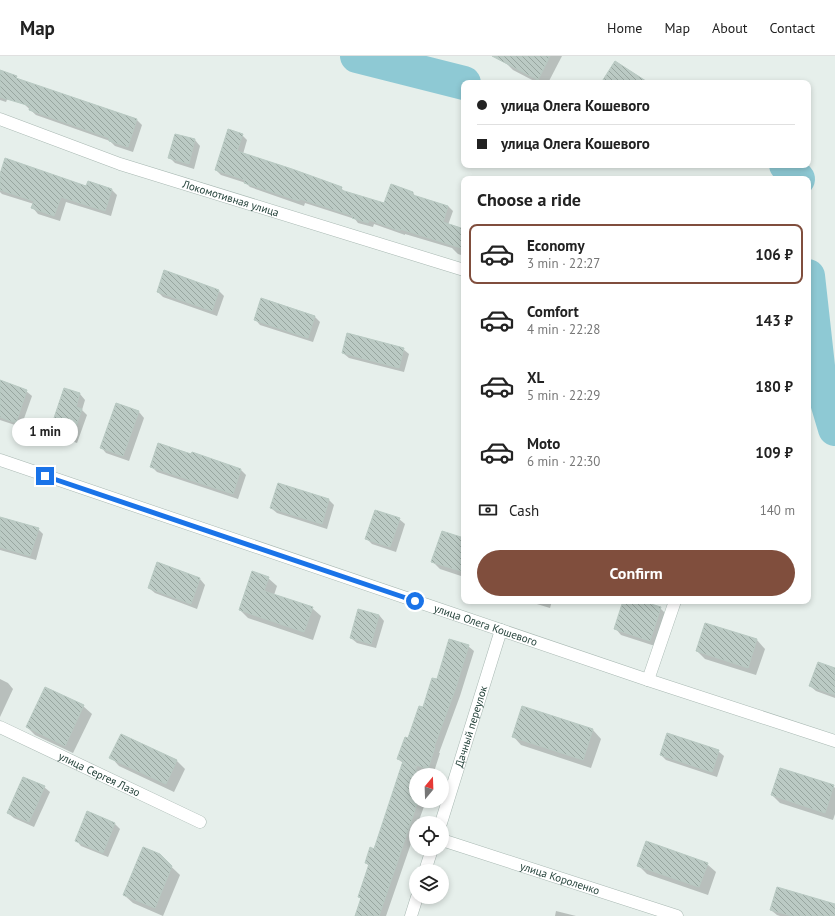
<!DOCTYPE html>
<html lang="en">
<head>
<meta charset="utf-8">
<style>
  body { margin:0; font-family:"PT Sans",sans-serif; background:#f2f2f2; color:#222; height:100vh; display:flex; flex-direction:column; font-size:15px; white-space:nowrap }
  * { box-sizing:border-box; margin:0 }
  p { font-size:13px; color:#767676 }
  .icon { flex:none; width:22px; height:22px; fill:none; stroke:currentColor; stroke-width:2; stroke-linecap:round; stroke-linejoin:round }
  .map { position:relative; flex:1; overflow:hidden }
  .panel { position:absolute; left:461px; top:120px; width:350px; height:428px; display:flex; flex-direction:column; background:#fff; border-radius:8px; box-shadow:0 2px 6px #0003 }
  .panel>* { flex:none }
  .top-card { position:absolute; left:461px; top:24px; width:350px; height:88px; border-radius:8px; box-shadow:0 2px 6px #0003; display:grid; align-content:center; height:88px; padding:0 16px; background:#fff }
  .needle { width:26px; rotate:19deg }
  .buttons { position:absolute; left:409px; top:712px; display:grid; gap:8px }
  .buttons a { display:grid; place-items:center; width:40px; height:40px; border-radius:50%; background:#fff; box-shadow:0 2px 6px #0003; font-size:20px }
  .end { position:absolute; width:18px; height:18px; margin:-9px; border:5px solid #1a73e8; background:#fff; box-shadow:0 0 0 2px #fff }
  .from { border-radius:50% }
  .bubble { position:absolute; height:28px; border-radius:14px; background:#fff; box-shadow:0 2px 6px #0003; font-size:13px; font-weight:700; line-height:28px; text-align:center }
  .top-card b { display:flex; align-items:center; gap:14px; height:38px; font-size:15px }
  .top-card b+b { border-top:1px solid #e0e0e0 }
  .top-card i { width:10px; height:10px; background:#222 }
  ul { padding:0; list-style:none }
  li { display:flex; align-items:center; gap:12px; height:60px; margin:0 8px 6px; padding:0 8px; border:2px solid transparent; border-radius:8px }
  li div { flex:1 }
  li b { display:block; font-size:15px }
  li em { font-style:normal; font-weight:700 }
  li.active { border-color:#804e3d }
  li>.icon { width:36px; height:36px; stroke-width:1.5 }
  h2 { padding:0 16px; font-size:18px; line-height:48px }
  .pay { display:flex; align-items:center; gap:10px; height:44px; padding:0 16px; font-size:15px }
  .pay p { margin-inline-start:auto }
  .button { display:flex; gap:8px; margin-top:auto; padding:8px 16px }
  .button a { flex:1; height:46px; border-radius:24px; background:#804e3d; color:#fff; font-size:16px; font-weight:700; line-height:46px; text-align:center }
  header { display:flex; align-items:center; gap:24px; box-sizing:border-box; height:56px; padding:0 20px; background:#fff; border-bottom:1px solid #e0e0e0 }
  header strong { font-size:19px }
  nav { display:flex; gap:22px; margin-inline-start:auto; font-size:14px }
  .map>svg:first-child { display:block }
</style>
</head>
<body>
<header>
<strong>Map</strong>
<nav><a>Home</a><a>Map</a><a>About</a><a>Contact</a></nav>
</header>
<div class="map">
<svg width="835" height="860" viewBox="0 0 835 860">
  <defs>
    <pattern id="building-back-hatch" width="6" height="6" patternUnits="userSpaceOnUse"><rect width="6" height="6" fill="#bbcac4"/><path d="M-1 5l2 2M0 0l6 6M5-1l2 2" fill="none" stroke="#98a6a0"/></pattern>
  </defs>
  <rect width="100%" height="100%" fill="#e6efeb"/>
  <g fill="#0003">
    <path d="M508,0H562L548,27H538L513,14L505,6Z"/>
    <path d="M0,16L15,24L6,46L0,44Z"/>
    <path d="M30,28L137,64L142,69L133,96L115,90L110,85L36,59L24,48Z"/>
    <path d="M242,79L247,84L243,98L341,132L346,137L385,148L413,137L416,141L448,150L453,155L448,169L464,174V200L458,198L452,192L405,178V179L374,168L373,171L358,167L355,163L305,147L304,150L250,131L246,127L221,119L216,114Z"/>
    <path d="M195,84L200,90L194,113L175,107L170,102Z"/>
    <path d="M0,121L112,134L117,139L111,160L66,146L60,165L38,158L33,152L34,148L2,138L0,136Z"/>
    <path d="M165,216L219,235L224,240L217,260L163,241L158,236Z"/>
    <path d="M315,261L320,266L313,286L260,269L255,263Z"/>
    <path d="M403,293L409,298L404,316L349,302L343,297Z"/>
    <path d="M0,326L26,335L32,340L21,371L0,364Z"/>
    <path d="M65,333L80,338L85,344L82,354L87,359L77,387L56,379L51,374Z"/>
    <path d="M116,348L139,356L144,362L129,405L106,397L101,391Z"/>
    <path d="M152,411L241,414L246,419L238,443L157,416Z"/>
    <path d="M279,428L329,444L334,449L327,473L277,457L271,452Z"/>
    <path d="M0,462L38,473L43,478L36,504L0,494Z"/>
    <path d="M399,463L405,468L396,496L372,488L367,483Z"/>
    <path d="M464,483V521L440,513L433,506Z"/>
    <path d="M158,508L200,523L205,529L197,553L155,537L149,532Z"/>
    <path d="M268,522L277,530L274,539L312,552L321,560L313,584L248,562L240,554Z"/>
    <path d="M527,545H552L550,552Z"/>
    <path d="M624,545H638L660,552L665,557L655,590L621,579L616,573Z"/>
    <path d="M379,559L384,565L376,592L357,587L351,582Z"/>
    <path d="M705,568L757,584L765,593L756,619L705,603L697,595Z"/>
    <path d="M468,590L474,595L460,640L439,697H440L433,719H416V745H426L418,767H416V773L386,860H356L362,843L359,840L369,810L366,807L375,794L403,707L398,703L438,624Z"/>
    <path d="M835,613V642L816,635L810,630Z"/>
    <path d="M0,623L8,627L13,633L0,661Z"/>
    <path d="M83,650L92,658L73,697L35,679L27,671Z"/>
    <path d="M522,651L593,674L601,683L591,712L521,689L513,680Z"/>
    <path d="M121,679L177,705L185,713L174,736L119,710L111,701Z"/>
    <path d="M718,695L724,700L717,721L666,704L661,699Z"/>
    <path d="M833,730L835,732V758L833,764L780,747L772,739Z"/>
    <path d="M44,731L50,736L34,771L14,762L8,757Z"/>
    <path d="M88,756L115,768L120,773L108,801L81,790L76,784Z"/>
    <path d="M159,799L180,819L163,860L133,847L124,839Z"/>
    <path d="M707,808L716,816L708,839L647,818L638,809Z"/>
    <path d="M835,849V860H780L777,859L771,854Z"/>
    <path d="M556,855L576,860H577H555Z"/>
  </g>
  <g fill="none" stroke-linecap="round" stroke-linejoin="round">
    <g stroke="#8ec9d4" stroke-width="34">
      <path d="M357,0L464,27"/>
      <path d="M786,109L798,123"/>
      <path d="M808,220L819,319L835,373"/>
    </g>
  </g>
  <g fill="url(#building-back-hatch)" stroke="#b8c9c2">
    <path d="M492,0H550L538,24Z"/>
    <path d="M615,5L649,27H601Z"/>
    <path d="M0,14L17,20L16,22L137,63L128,91L109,85V82L29,54L30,50L0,41Z"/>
    <path d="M228,73L243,78L237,95L292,113L342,131L341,134L384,147L391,128L413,136V139L448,150L443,166L464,173V193L400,173V175L369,164L368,167L352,162L353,160L300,143L299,145L244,127L245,124L215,114Z"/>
    <path d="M175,78L195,83L189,108L168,102Z"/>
    <path d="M5,102L86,130L88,125L112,133L105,155L61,141L54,160L31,152L34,145L0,134V118Z"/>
    <path d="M164,214L219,234L212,255L157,236Z"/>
    <path d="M261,242L315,260L308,282L254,264Z"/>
    <path d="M347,277L404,292L399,312L342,297Z"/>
    <path d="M0,324L27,334L16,367L0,361Z"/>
    <path d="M64,332L80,337L76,351L82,353L72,382L50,374Z"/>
    <path d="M116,347L139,355L123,400L100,392Z"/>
    <path d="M158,387L191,398L192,396L241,413L233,438L150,411Z"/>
    <path d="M278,427L329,443L322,468L270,452Z"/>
    <path d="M375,454L400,462L390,491L365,483Z"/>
    <path d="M0,461L39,472L30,500L0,491Z"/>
    <path d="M442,475L464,482V516L431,506Z"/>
    <path d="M157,506L200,522L191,548L148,532Z"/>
    <path d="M252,515L269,521L264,535L313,551L304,576L239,554Z"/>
    <path d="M623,545H641L661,551L650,585L614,573Z"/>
    <path d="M358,553L379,559L371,588L350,582Z"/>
    <path d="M705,567L757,583L748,612L696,595Z"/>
    <path d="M449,583L469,589L455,634L434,691H435L428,713L416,709V745H418L379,860H355L361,842L358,841L369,808L365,807L370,791L374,793L403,705L397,703L405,681L408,682L419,650L423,651L432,622L437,623Z"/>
    <path d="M818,606L835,612V639L809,630Z"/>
    <path d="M45,631L84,649L65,690L26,671Z"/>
    <path d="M522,650L593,673L583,704L512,681Z"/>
    <path d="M667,677L719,694L712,716L660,699Z"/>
    <path d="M121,678L177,704L166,728L109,702Z"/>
    <path d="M780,712L834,729L825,757L771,739Z"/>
    <path d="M23,721L45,730L29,766L7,757Z"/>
    <path d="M87,755L115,767L103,797L75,785Z"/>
    <path d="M646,785L708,807L699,831L637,810Z"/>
    <path d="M143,791L160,798L172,810L155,852L123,839Z"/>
    <path d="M777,831L835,848V860H792L770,854Z"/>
  </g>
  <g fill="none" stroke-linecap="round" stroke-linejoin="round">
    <defs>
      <g id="minor">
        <path id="s1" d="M0,63L120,108L464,214"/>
        <path d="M648,624L675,545"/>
        <path id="s2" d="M0,671L200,766"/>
        <path id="s3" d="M441,767L501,574"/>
        <path id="s4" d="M442,784L677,860"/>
        <path d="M425,815L432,793"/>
        <path d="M411,860L417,841"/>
      </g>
      <g id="tertiary">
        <path id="s5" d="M0,404L648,624L835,685"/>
      </g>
    </defs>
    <use href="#minor" stroke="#a8b8b2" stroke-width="13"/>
    <use href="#tertiary" stroke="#a8b8b2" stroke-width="13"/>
    <use href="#minor" stroke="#fff" stroke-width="12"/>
    <use href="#tertiary" stroke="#fff" stroke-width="12"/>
  </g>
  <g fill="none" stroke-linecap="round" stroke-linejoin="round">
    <path stroke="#1a73e8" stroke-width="5" d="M45,420L415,545"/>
  </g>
  <g text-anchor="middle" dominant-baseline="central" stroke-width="3" stroke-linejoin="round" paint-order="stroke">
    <g font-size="11" fill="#24423a" stroke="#f7fbf9">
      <text stroke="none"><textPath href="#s1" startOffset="244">Локомотивная улица</textPath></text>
      <text stroke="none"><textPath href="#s5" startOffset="513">улица Олега Кошевого</textPath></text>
      <text stroke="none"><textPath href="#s3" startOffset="101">Дачный переулок</textPath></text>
      <text stroke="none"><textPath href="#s2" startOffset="110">улица Сергея Лазо</textPath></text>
      <text stroke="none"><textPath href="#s4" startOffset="124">улица Короленко</textPath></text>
    </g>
  </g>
</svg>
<div class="buttons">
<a><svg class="needle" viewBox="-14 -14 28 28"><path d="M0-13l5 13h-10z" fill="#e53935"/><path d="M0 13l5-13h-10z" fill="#767676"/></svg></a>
<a><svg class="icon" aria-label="locate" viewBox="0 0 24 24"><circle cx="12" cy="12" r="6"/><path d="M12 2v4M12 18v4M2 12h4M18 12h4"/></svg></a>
<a><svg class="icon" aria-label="layers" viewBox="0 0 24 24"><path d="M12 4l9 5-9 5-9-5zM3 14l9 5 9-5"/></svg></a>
</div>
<i class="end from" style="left:415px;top:545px"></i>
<i class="end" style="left:45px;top:420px"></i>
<div class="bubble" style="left:12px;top:362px;width:66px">1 min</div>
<div class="top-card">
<b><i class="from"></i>улица Олега Кошевого</b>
<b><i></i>улица Олега Кошевого</b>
</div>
<section class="panel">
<h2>Choose a ride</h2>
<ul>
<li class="active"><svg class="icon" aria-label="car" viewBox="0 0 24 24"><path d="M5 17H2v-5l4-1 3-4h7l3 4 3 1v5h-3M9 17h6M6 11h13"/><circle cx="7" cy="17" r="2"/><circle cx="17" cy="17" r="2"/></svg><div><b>Economy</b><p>3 min · 22:27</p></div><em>106 ₽</em></li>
<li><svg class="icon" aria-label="car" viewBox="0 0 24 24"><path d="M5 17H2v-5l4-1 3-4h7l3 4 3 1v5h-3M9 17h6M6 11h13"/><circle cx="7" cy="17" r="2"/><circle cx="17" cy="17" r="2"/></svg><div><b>Comfort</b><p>4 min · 22:28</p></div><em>143 ₽</em></li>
<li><svg class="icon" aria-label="car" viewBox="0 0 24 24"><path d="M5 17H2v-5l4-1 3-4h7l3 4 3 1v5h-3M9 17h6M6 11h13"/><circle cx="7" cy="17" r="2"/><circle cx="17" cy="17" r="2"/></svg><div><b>XL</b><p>5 min · 22:29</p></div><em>180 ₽</em></li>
<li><svg class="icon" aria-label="car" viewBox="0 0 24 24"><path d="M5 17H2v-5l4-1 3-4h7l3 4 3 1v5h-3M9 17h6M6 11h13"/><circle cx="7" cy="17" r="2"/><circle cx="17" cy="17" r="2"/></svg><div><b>Moto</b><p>6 min · 22:30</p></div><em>109 ₽</em></li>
</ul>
<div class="pay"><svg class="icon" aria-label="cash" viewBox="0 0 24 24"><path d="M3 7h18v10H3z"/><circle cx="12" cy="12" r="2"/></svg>Cash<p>140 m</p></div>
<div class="button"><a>Confirm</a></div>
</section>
</div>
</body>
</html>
